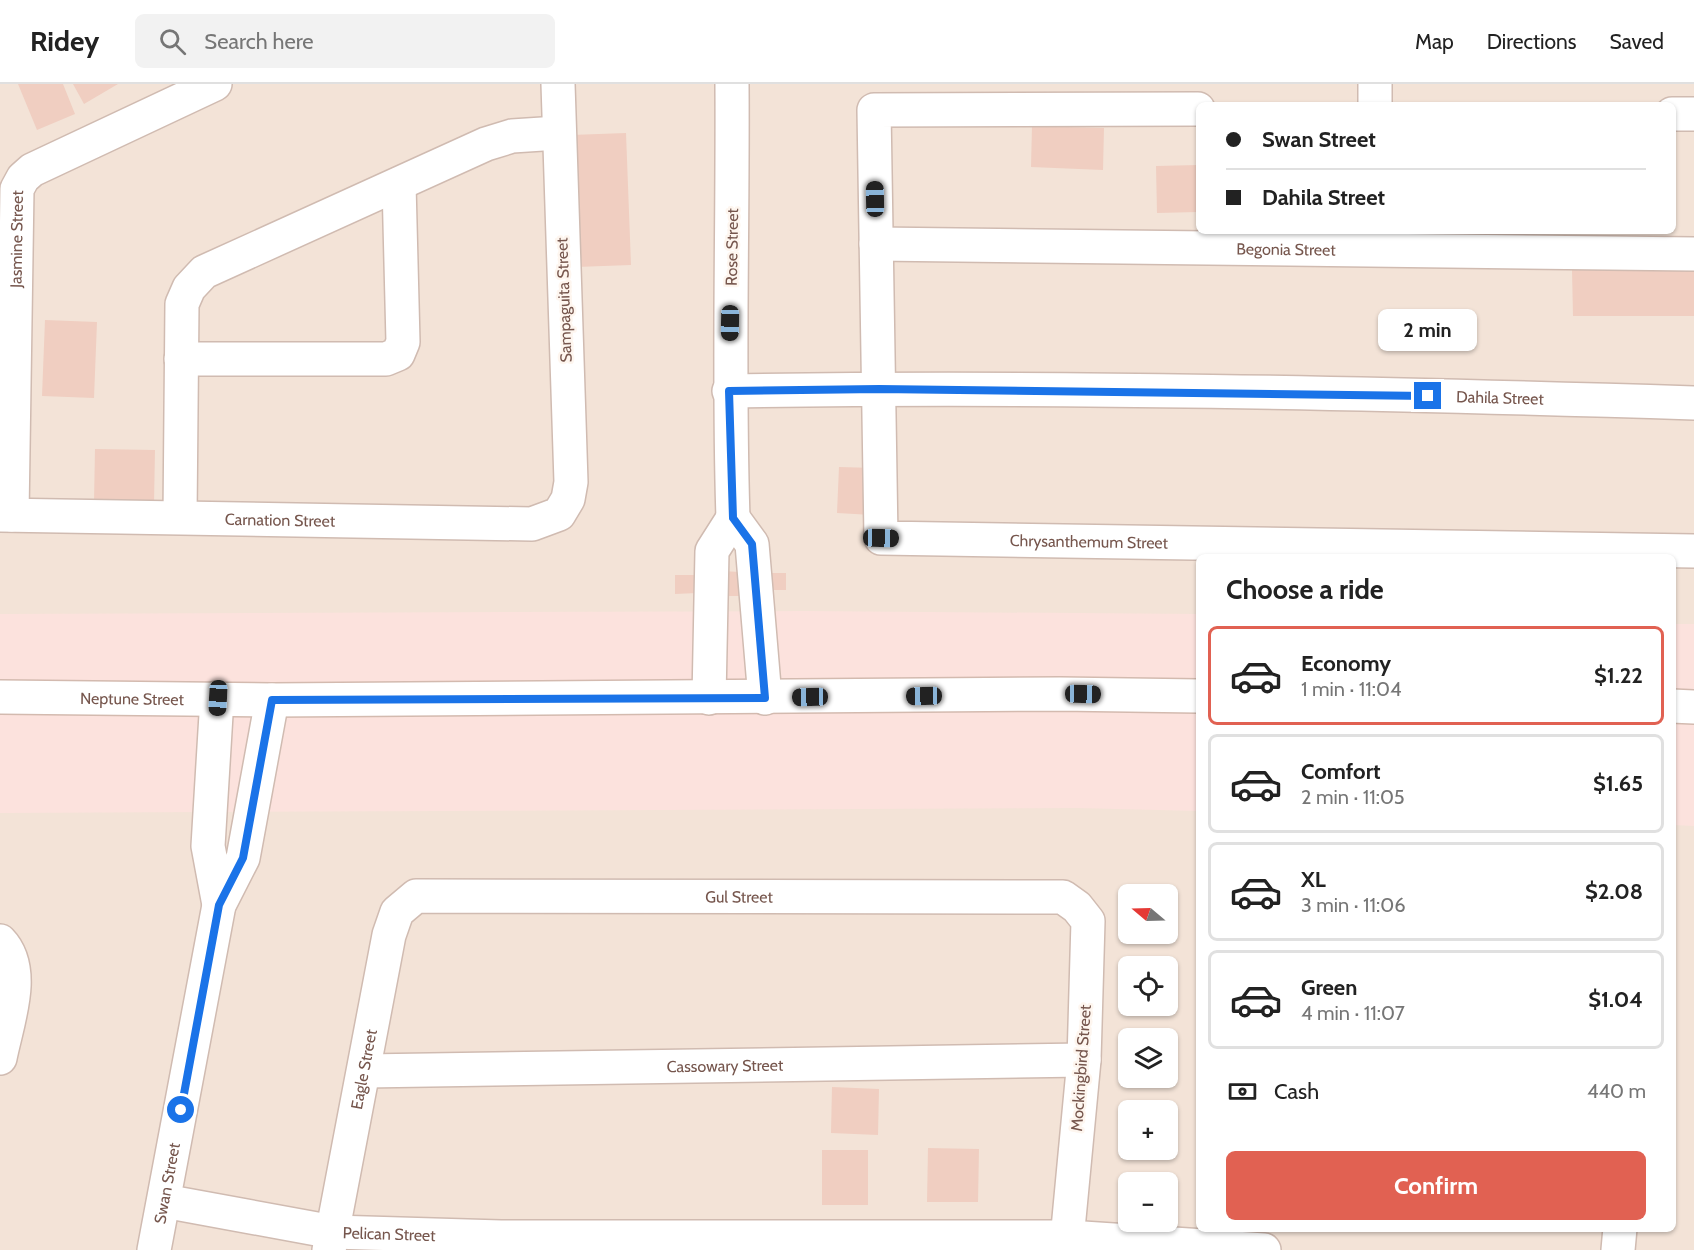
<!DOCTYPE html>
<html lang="en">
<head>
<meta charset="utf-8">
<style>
  body { margin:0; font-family:Cabin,sans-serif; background:#f2f2f2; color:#222; height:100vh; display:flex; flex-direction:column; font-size:22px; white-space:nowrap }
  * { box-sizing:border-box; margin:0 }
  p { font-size:20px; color:#767676 }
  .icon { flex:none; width:33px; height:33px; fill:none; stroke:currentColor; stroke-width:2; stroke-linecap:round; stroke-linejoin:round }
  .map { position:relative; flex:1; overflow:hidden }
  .panel { position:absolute; left:1196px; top:470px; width:480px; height:678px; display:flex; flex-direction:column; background:#fff; border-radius:9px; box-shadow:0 2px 4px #0004 }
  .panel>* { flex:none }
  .top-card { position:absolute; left:1196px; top:18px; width:480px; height:132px; border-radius:9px; box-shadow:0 2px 4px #0004; display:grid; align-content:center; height:132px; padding:0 30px; background:#fff }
  .needle { width:39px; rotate:289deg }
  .fabs { position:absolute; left:1118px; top:800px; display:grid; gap:12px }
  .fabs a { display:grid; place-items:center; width:60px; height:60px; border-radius:9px; background:#fff; box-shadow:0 2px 4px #0004; font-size:30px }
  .end { position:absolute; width:27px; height:27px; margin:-14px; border:8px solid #1a73e8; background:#fff; box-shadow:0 0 0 3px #fff }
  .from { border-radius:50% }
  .bubble { position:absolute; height:42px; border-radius:9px; background:#fff; box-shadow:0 2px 4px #0004; font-size:20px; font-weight:700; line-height:42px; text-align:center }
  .car { position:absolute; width:18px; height:36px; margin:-18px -9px; border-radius:8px; box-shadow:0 0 4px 2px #0007; background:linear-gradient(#222 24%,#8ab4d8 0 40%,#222 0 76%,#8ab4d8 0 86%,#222 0) }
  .top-card b { display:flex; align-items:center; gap:21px; height:57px; font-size:22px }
  .top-card b+b { border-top:2px solid #e0e0e0 }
  .top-card i { width:15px; height:15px; background:#222 }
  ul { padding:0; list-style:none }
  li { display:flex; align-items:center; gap:18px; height:99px; margin:0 12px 9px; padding:0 18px; border:3px solid #e0e0e0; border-radius:9px }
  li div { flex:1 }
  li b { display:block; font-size:22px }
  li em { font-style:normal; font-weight:700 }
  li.on { border-color:#e16152 }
  li>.icon { width:54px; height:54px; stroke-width:1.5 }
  h2 { padding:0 30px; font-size:27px; line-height:72px }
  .pay { display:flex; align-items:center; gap:15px; height:66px; padding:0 30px; font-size:22px }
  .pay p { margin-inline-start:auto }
  .button { display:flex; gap:12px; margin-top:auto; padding:12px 30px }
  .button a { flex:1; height:69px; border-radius:9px; background:#e16152; color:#fff; font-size:24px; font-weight:700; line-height:69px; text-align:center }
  header { display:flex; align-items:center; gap:36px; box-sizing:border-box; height:84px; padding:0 30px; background:#fff; border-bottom:2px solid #e0e0e0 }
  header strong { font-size:28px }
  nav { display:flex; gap:33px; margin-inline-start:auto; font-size:21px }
  .search { width:420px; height:54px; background:#f2f2f2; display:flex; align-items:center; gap:15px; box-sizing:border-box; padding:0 21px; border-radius:9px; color:#767676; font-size:22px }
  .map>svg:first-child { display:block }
</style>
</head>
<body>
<header>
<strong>Ridey</strong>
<div class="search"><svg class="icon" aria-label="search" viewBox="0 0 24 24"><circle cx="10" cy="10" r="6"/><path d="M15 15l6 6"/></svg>Search here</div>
<nav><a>Map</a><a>Directions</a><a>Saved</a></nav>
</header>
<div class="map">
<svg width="1694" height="1166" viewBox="0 0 1694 1166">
  <rect width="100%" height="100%" fill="#fcf2e8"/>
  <path fill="#f3e3d7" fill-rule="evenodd" d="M0,0H1694V1166H0ZM1198,21H1672V147H1198ZM1198,472H1672V1144H1198ZM1128,810H1167V849H1128ZM1128,882H1167V921H1128ZM1128,954H1167V993H1128ZM1128,1026H1167V1065H1128ZM1128,1098H1167V1137H1128Z"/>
  <g fill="#fce2dd">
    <path d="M805,527L1198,530V727L1077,724L0,729V530Z"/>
    <path d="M1672,540H1694V742L1673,741Z"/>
  </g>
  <g fill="#f0cec1">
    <path d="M18,0H63L75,30L37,46Z"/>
    <path d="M73,0H118L84,20Z"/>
    <path d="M1032,42L1104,44L1103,86L1031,83Z"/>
    <path d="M626,49L631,181L576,183L571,51Z"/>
    <path d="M1198,81V128L1157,129L1156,82Z"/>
    <path d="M1694,185V232H1573L1572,186Z"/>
    <path d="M45,236L97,238L94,314L42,312Z"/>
    <path d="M95,365L155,366L154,419L94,418Z"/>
    <path d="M839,383L875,384L872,431L837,429Z"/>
    <path d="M719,487L741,488V512H719Z"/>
    <path d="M766,489H786V506H767Z"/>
    <path d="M675,491H696L697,509L675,510Z"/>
    <path d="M832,1003L879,1005L878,1051L831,1049Z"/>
    <path d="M928,1064L979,1065L978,1118H927Z"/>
    <rect x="822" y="1066" width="46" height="55"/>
  </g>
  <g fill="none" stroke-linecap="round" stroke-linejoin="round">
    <defs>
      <g id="street">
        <path d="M732,0C733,145 728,289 733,434"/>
        <path d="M1375,21V0"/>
        <path id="s1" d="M1198,25L874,26L881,454L1694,467"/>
        <path d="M1672,30H1694"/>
        <path id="s2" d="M876,160L1694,170"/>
        <path d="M181,275H386L398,270L403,258L399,100"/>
        <path id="s3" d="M729,307C1050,302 1373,309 1694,319"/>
        <path id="s4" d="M0,431L532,440L559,430L568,415L571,398L558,0"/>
        <path id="s5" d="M12,431L17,105L23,94L32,86L215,0"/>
        <path d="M180,433L182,220L189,204L204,188L486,60L512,52L558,49"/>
        <path d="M217,614L208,762L219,821"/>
        <path d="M709,614L712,467L733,434L752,460L765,614"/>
        <path d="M0,857C28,886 7,938 0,974"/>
        <path id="s6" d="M365,987L1084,976"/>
        <path id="s7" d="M164,1117L333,1148L501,1153H1068L1264,1166"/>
        <path id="s8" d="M154,1166L219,821L243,774L272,616"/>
        <path id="s9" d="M329,1166L389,851L397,828L416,812L1063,813L1077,823L1088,837L1084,976L1066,1166"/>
        <path d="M1618,1166L1620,1144"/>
      </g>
      <g id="secondary">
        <path id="s10" d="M0,613L272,616L1060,610L1198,612"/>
        <path d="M1672,622L1694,623"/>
      </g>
    </defs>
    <use href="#street" stroke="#d0bbb1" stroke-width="36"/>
    <use href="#secondary" stroke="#d3baaf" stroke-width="36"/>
    <use href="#street" stroke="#fff" stroke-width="33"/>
    <use href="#secondary" stroke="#fff" stroke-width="33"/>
  </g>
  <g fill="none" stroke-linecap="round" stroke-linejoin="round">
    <path stroke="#1a73e8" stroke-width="8" d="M181,1026L219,821L243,774L272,616L765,614L752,460L733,434L729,307L879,305L1428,312"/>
  </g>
  <g text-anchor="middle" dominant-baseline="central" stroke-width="5" stroke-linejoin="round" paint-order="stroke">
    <g font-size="16" fill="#76564d" stroke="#fef6ef">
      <text stroke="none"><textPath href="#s5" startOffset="276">Jasmine Street</textPath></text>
      <text transform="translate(732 163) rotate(-89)">Rose Street</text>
      <text stroke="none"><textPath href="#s2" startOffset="410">Begonia Street</textPath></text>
      <text transform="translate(564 216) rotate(-92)">Sampaguita Street</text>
      <text stroke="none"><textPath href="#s3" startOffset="771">Dahila Street</textPath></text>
      <text stroke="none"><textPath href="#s4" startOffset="280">Carnation Street</textPath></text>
      <text stroke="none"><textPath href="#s1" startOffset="960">Chrysanthemum Street</textPath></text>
      <text stroke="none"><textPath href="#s10" startOffset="132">Neptune Street</textPath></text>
      <text stroke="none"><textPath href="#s9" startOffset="693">Gul Street</textPath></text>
      <text stroke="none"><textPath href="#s6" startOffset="360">Cassowary Street</textPath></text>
      <text transform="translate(1081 984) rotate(-86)">Mockingbird Street</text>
      <text stroke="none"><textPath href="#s9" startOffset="184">Eagle Street</textPath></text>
      <text stroke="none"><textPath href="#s8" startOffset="68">Swan Street</textPath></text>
      <text stroke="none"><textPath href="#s7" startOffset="228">Pelican Street</textPath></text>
    </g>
  </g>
</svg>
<div class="fabs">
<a><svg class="needle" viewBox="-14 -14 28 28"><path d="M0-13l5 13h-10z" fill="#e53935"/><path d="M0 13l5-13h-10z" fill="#767676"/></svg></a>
<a><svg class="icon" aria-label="locate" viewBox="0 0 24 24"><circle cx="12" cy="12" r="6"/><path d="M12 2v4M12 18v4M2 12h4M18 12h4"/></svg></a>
<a><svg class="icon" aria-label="layers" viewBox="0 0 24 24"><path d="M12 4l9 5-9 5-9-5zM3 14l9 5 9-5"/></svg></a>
<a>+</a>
<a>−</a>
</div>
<i class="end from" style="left:181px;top:1026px"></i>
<i class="end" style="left:1428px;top:312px"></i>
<div class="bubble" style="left:1378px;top:225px;width:99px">2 min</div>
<i class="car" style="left:875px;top:115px;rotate:359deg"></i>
<i class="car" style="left:730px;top:239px;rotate:181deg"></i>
<i class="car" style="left:881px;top:454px;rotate:91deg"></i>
<i class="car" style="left:1083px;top:610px;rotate:91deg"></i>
<i class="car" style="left:924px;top:612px;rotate:269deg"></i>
<i class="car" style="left:810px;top:613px;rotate:269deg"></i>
<i class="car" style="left:218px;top:614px;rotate:183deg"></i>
<div class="top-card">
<b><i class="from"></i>Swan Street</b>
<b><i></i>Dahila Street</b>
</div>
<section class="panel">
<h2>Choose a ride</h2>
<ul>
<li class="on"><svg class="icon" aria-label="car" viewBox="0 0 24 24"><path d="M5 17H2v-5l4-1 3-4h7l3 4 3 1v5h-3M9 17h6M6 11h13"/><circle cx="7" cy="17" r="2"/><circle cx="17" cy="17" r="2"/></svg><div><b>Economy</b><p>1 min · 11:04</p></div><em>$1.22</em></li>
<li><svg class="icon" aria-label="car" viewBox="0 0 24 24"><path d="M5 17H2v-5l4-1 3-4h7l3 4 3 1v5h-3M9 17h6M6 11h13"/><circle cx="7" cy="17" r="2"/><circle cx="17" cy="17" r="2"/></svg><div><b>Comfort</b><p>2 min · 11:05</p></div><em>$1.65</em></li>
<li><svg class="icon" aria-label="car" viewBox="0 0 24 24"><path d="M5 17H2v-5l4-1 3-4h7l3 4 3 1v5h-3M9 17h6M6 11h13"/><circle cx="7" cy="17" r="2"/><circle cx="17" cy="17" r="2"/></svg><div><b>XL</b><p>3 min · 11:06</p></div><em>$2.08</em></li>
<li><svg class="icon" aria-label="car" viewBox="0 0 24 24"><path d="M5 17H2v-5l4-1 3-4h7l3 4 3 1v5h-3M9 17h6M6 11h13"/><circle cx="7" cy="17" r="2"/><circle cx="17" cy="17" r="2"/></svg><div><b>Green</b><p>4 min · 11:07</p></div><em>$1.04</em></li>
</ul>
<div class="pay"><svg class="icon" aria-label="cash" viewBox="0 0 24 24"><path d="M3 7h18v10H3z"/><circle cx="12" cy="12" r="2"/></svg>Cash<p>440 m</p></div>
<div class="button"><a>Confirm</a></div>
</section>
</div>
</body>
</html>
